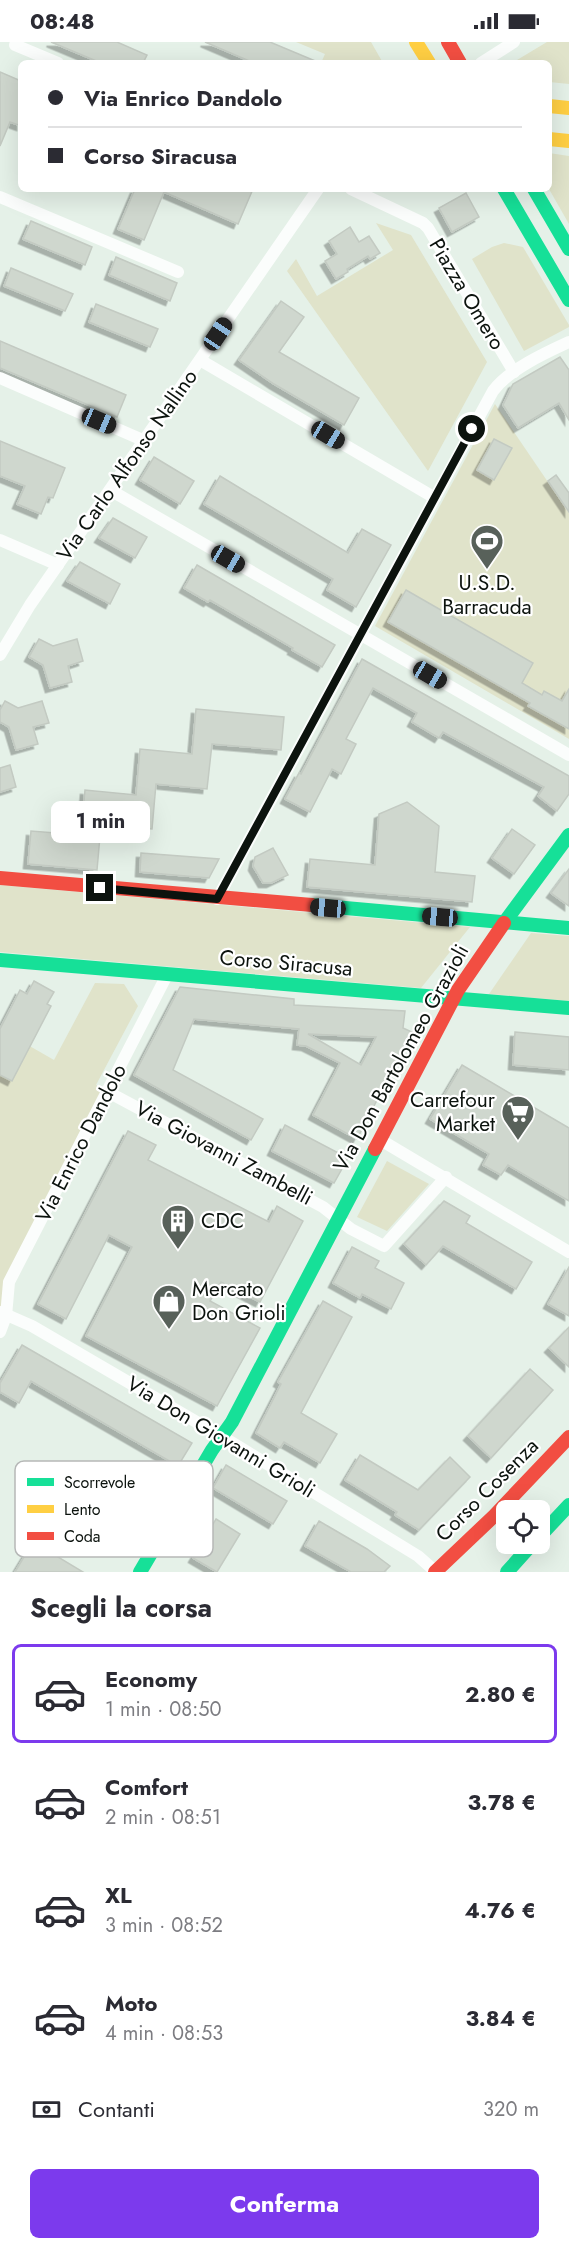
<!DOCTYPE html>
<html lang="it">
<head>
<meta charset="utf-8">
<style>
  body { margin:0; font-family:Jost,sans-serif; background:#f7f7f7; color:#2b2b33; height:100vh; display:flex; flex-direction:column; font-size:22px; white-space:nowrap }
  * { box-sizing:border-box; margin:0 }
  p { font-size:20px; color:#7c7c81 }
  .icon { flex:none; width:33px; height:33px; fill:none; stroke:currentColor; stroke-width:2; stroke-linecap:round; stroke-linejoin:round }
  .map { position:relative; height:1530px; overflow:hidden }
  .side { display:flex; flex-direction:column; background:#fff; flex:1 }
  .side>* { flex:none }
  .guide { position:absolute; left:18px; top:18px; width:534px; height:132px; border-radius:9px; box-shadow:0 6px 24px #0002; display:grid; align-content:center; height:132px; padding:0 30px; background:#fff }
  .tools { position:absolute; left:496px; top:1458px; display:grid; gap:12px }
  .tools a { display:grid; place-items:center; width:54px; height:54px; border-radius:9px; background:#fff; box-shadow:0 6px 24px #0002; font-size:30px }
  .end { position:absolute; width:27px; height:27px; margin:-14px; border:8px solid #0c130e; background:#fff; box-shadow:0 0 0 3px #fff }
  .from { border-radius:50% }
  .bubble { position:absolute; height:42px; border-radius:9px; background:#fff; box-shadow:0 6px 24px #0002; font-size:20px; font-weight:700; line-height:42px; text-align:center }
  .car { position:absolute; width:18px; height:36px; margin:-18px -9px; border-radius:8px; box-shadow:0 0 4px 2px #0007; background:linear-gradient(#222 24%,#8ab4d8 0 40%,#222 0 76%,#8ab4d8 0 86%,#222 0) }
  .guide b { display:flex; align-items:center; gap:21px; height:57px; font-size:22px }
  .guide b+b { border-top:2px solid #e1e1e2 }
  .guide i { width:15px; height:15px; background:#2b2b33 }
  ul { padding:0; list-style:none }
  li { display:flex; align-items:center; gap:18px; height:99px; margin:0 12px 9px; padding:0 18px; border:3px solid transparent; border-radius:9px }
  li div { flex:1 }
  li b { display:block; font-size:22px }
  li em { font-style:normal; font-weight:700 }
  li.selected { border-color:#7c3aed }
  li>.icon { width:54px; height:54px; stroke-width:1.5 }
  h2 { padding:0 30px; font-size:27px; line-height:72px }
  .pay { display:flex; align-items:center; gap:15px; height:66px; padding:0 30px; font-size:22px }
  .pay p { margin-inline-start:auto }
  .action { display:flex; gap:12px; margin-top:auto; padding:12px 30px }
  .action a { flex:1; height:69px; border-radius:9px; background:#7c3aed; color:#fff; font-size:24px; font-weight:700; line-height:69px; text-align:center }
  .status { display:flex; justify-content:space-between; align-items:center; height:42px; padding:0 30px; background:#fff; direction:ltr }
  .status svg { height:16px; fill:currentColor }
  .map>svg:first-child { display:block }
</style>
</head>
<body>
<div class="status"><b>08:48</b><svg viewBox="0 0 49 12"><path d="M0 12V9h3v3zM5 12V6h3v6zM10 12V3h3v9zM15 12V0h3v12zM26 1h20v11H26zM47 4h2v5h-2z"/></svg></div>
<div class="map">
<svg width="569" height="1530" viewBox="0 0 569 1530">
  <defs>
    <filter id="shadow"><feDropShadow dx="-4.5" dy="4.5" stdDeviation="0" flood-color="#0004"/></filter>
  </defs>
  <rect width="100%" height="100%" fill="#e5f1e8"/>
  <g fill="#e0e3ca">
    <path d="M296,0H371L383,21H321L325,12Z"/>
    <path d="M547,0H569V42L549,40V21H512Z"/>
    <path d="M549,111L569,114V182L549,147Z"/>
    <path d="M376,181L411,193L487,320L428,429L287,229L296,217L317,254L393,208Z"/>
    <path d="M504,201L523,205L569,283V285L524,309L472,217L492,205Z"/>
    <path d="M495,362L569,471V697L375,584Z"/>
    <path d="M0,843L470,885L421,946L0,910Z"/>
    <path d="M531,891L569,894V959L489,952Z"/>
    <path d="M95,941L124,942L138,964L96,1043L108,1050L0,1270V987L54,1018Z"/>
    <path d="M387,1119L429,1142L387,1189L357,1175Z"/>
  </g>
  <g fill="#cfd7ce" stroke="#c3cac2" stroke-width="1.5" fill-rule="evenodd" filter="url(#shadow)">
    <path d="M51,0H117L147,13L143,21H101Z"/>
    <path d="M205,0H270L320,21H254Z"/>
    <path d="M0,30L21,39V84L10,80L0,104Z"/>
    <path d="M135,147H253L238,182L164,150L144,198L118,187Z"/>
    <path d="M466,151L479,175L452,190L439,166Z"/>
    <path d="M31,179L92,205L85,223L23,197Z"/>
    <path d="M350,185L359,200L369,194L380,211L370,217L368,214L347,227L348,230L336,237L325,219L337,212L329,199Z"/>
    <path d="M116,215L177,241L170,259L109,233Z"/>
    <path d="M11,226L73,252L65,269L4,244Z"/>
    <path d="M281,259L304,275L279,310L359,356L344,383L274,342L239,318Z"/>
    <path d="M96,262L158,287L150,305L89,280Z"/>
    <path d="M0,299L126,353L117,375L0,326Z"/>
    <path d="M560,315L569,328V378L559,361L518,386L503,363L513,342Z"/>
    <path d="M494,397L512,406L494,438L477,428Z"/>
    <path d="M0,399L65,426L53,456L48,455L41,472L17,462L25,444L0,434Z"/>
    <path d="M154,415L194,439L180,462L140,438Z"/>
    <path d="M556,433L569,451V470L548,439Z"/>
    <path d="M220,434L348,511L362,487L391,503L356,565L327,548L333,537L204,462Z"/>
    <path d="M113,476L147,495L135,516L99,496Z"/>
    <path d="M80,520L120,542L110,562L67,539Z"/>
    <path d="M197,523L335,603L322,625L292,608L293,606L210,558L208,560L184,546Z"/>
    <path d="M406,548L533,621L522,641L542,653L544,649L562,659L569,647V687L528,664L530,661L388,580Z"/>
    <path d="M39,597L53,604L77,597L83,619L68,624L72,640L50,646L43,623L29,615Z"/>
    <path d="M362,617L569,734V752L557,769L538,754L544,745L443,690L439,696L412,680L417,671L373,646L346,697L356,702L341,732L332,727L310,770L285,757L299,731L301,732Z"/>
    <path d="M5,659L18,666L42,659L49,681L33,685L38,702L16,708L9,685L0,680V668Z"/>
    <path d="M196,667L284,675L281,708L212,702L207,747L156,742L152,787L101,783L97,828L28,822L31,789L81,793L85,748L136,753L140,707L192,712Z"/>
    <path d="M10,723L16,745L0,750V726Z"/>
    <path d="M407,760L439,784L435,830L475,834L472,860L307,845L310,817L375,823L379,772Z"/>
    <path d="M512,787L535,803L514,832L492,816Z"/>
    <path d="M273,806L288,833L271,841H263L253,824L255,815Z"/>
    <path d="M141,811L219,817L209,836L140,830Z"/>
    <path d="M569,827V864L551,851Z"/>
    <path d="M34,939L54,950L47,962L51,964L12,1039L0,1033V987L20,948L27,952Z"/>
    <path d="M180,945L294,957V963L405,969L403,986L412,990L357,1097L313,1073L340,1021L306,1004L297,1003L299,987L194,977L173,1028L263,1077L251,1098L134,1033ZM308,992L376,995L361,1023Z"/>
    <path d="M515,990L569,995V1028L513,1023Z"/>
    <path d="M462,1023L569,1086V1159L508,1123L501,1133L483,1123L489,1112L430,1077Z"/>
    <path d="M285,1083L348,1116L334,1141L272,1109Z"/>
    <path d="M128,1089L156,1103L148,1118L269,1180L277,1164L303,1179L260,1260L221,1240L210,1259L260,1286L217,1364L86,1294L132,1205L109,1193L66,1277L38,1262Z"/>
    <path d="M444,1159L470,1174L466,1181L532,1220L516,1247L443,1204L426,1223L404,1202Z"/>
    <path d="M352,1205L379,1219L375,1226L404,1241L391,1267L362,1252L360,1256L333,1241Z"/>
    <path d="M569,1225V1274L548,1262Z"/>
    <path d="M323,1259L352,1275L301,1371L337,1392L320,1421L284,1400L280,1406L256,1391L281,1342L278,1340Z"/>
    <path d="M569,1285V1325L549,1306Z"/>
    <path d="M22,1303L192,1401L178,1424L31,1339L19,1361L0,1350V1341Z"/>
    <path d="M530,1327L553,1348L491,1416L468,1394Z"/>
    <path d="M360,1413L418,1448L450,1415L470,1435L419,1488L395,1473L397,1470L345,1438Z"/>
    <path d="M226,1423L287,1459L273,1482L213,1446Z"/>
    <path d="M216,1477L240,1492L217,1530L193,1516Z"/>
    <path d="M319,1479L367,1507L390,1524L384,1530H351L305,1504Z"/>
    <path d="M33,1500L83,1530H15Z"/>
  </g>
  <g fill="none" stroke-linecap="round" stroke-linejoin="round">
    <g stroke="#fbfdfc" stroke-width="12">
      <path d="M15,3L58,21"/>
      <path d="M481,21L514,0"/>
      <path d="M351,147L423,181L428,186L514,330"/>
      <path d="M0,155L178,230"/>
      <path d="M200,318L435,456"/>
      <path d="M0,336L145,399"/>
      <path d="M110,448L569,713"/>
      <path d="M0,498L58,523"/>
      <path d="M0,613L30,563L318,147"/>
      <path d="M217,857L493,349C508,328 545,311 569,300"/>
      <path d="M108,1050L323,1165L351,1187L384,1204L446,1135"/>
      <path d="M379,1097L569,1210"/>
      <path d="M0,1270L32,1284L236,1403L418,1514L436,1530"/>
      <path d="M0,1290L6,1274L9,1240L168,931"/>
    </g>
    <g stroke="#16e098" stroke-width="14">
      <path d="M504,147L569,258"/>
      <path d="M534,147L569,207"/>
      <path d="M312,863L569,886"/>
      <path d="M504,881L569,793"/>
      <path d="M0,918L569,966"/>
      <path d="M540,1494L569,1463"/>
      <path d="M140,1530L212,1408L232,1380L375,1107"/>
      <path d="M507,1530L532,1502"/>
    </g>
    <g stroke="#ffcf43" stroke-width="14">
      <path d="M416,0L429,21"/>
      <path d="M549,64L569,66"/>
      <path d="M549,97L569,99"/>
    </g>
    <g stroke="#f24e42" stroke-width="14">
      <path d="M448,0L460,21"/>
      <path d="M0,836L312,863"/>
      <path d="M375,1107L458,948L504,881"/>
      <path d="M435,1530L494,1474L569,1395"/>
    </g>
  </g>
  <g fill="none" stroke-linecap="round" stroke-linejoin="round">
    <path stroke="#0c130e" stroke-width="8" d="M100,846L217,857L472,387"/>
  </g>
  <defs>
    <symbol id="stadium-pin" viewBox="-11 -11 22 30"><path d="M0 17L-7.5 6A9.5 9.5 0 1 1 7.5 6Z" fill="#58615a" stroke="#fff"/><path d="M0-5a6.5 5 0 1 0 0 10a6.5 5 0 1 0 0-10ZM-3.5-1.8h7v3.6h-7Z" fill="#fff"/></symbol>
    <symbol id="supermarket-pin" viewBox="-11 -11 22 30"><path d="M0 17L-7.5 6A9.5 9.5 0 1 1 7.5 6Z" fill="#58615a" stroke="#fff"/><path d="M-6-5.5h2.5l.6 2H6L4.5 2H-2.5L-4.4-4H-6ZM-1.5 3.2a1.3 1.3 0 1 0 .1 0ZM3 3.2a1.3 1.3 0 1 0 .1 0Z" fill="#fff"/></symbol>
    <symbol id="building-pin" viewBox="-11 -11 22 30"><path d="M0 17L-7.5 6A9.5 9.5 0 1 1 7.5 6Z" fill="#58615a" stroke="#fff"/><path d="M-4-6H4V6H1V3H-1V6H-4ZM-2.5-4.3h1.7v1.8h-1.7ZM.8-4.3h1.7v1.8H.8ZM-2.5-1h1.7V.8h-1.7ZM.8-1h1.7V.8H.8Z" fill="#fff"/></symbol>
    <symbol id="shop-pin" viewBox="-11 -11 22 30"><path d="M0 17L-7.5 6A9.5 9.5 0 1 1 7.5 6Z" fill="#58615a" stroke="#fff"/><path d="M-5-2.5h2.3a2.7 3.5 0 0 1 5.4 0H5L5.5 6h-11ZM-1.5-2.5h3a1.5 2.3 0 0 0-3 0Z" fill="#fff"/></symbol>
  </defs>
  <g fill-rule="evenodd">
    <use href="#stadium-pin" x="468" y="480" width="38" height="52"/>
    <use href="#supermarket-pin" x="499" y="1051" width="38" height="52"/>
    <use href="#building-pin" x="159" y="1160" width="38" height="52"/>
    <use href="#shop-pin" x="150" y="1240" width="38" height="52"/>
  </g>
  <g text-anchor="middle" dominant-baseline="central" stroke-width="4.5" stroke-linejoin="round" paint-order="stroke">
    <g font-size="21" fill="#0c130e" stroke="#fff">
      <text transform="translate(467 252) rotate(59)">Piazza Omero</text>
      <text transform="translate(127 423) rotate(-55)">Via Carlo Alfonso Nallino</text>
      <text transform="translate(286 921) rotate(5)">Corso Siracusa</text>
      <text transform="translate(401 1016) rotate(-61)">Via Don Bartolomeo Grazioli</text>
      <text transform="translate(81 1101) rotate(-63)">Via Enrico Dandolo</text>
      <text transform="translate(224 1111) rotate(28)">Via Giovanni Zambelli</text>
      <text transform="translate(221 1395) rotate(31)">Via Don Giovanni Grioli</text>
      <text transform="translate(487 1448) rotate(-45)">Corso Cosenza</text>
    </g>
    <g font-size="21" fill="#0c130e" stroke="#fff" text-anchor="start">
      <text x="487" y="541" text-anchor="middle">U.S.D.<tspan x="487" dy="24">Barracuda</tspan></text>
      <text x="495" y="1058" text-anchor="end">Carrefour<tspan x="495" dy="24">Market</tspan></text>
      <text x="201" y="1179">CDC</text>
      <text x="192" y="1247">Mercato<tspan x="192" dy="24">Don Grioli</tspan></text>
    </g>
  </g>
  <rect x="15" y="1419" width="198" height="96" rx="9" fill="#fff" stroke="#b6b8b7" stroke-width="1.5"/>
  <rect x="27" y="1436" width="27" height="8" fill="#16e098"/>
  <rect x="27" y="1463" width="27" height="8" fill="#ffcf43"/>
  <rect x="27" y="1490" width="27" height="8" fill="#f24e42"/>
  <g font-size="16" fill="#0c130e">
    <text x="64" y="1446">Scorrevole</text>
    <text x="64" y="1473">Lento</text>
    <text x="64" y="1500">Coda</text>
  </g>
</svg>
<div class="tools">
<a><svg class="icon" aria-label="locate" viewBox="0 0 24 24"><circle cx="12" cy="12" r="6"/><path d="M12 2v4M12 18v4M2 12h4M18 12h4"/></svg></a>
</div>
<i class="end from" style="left:472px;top:387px"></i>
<i class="end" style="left:100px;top:846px"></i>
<div class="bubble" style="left:51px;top:759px;width:99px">1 min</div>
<i class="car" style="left:218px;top:292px;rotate:34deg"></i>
<i class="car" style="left:99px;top:379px;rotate:113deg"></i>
<i class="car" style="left:328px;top:393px;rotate:121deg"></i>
<i class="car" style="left:228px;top:517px;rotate:120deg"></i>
<i class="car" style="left:430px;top:633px;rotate:120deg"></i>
<i class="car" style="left:328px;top:866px;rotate:275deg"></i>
<i class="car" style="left:440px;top:875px;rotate:275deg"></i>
<div class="guide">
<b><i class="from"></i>Via Enrico Dandolo</b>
<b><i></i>Corso Siracusa</b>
</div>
</div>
<section class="side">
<h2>Scegli la corsa</h2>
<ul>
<li class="selected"><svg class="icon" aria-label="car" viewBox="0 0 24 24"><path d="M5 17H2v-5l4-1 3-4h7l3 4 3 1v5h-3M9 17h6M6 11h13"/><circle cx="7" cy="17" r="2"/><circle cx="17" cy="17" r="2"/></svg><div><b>Economy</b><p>1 min · 08:50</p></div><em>2.80 €</em></li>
<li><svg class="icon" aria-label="car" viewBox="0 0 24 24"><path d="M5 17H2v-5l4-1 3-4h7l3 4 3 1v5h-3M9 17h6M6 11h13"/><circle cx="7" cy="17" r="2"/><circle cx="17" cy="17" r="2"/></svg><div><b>Comfort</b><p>2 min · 08:51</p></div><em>3.78 €</em></li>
<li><svg class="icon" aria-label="car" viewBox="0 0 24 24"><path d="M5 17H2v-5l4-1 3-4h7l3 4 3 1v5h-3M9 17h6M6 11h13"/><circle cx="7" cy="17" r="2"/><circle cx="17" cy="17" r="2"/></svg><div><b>XL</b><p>3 min · 08:52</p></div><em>4.76 €</em></li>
<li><svg class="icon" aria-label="car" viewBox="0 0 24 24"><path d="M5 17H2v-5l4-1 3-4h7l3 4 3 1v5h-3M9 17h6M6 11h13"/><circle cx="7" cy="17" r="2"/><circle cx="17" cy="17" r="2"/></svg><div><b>Moto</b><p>4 min · 08:53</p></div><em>3.84 €</em></li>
</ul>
<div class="pay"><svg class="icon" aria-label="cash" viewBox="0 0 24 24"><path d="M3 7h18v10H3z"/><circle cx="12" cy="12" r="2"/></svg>Contanti<p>320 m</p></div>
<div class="action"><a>Conferma</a></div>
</section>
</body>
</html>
